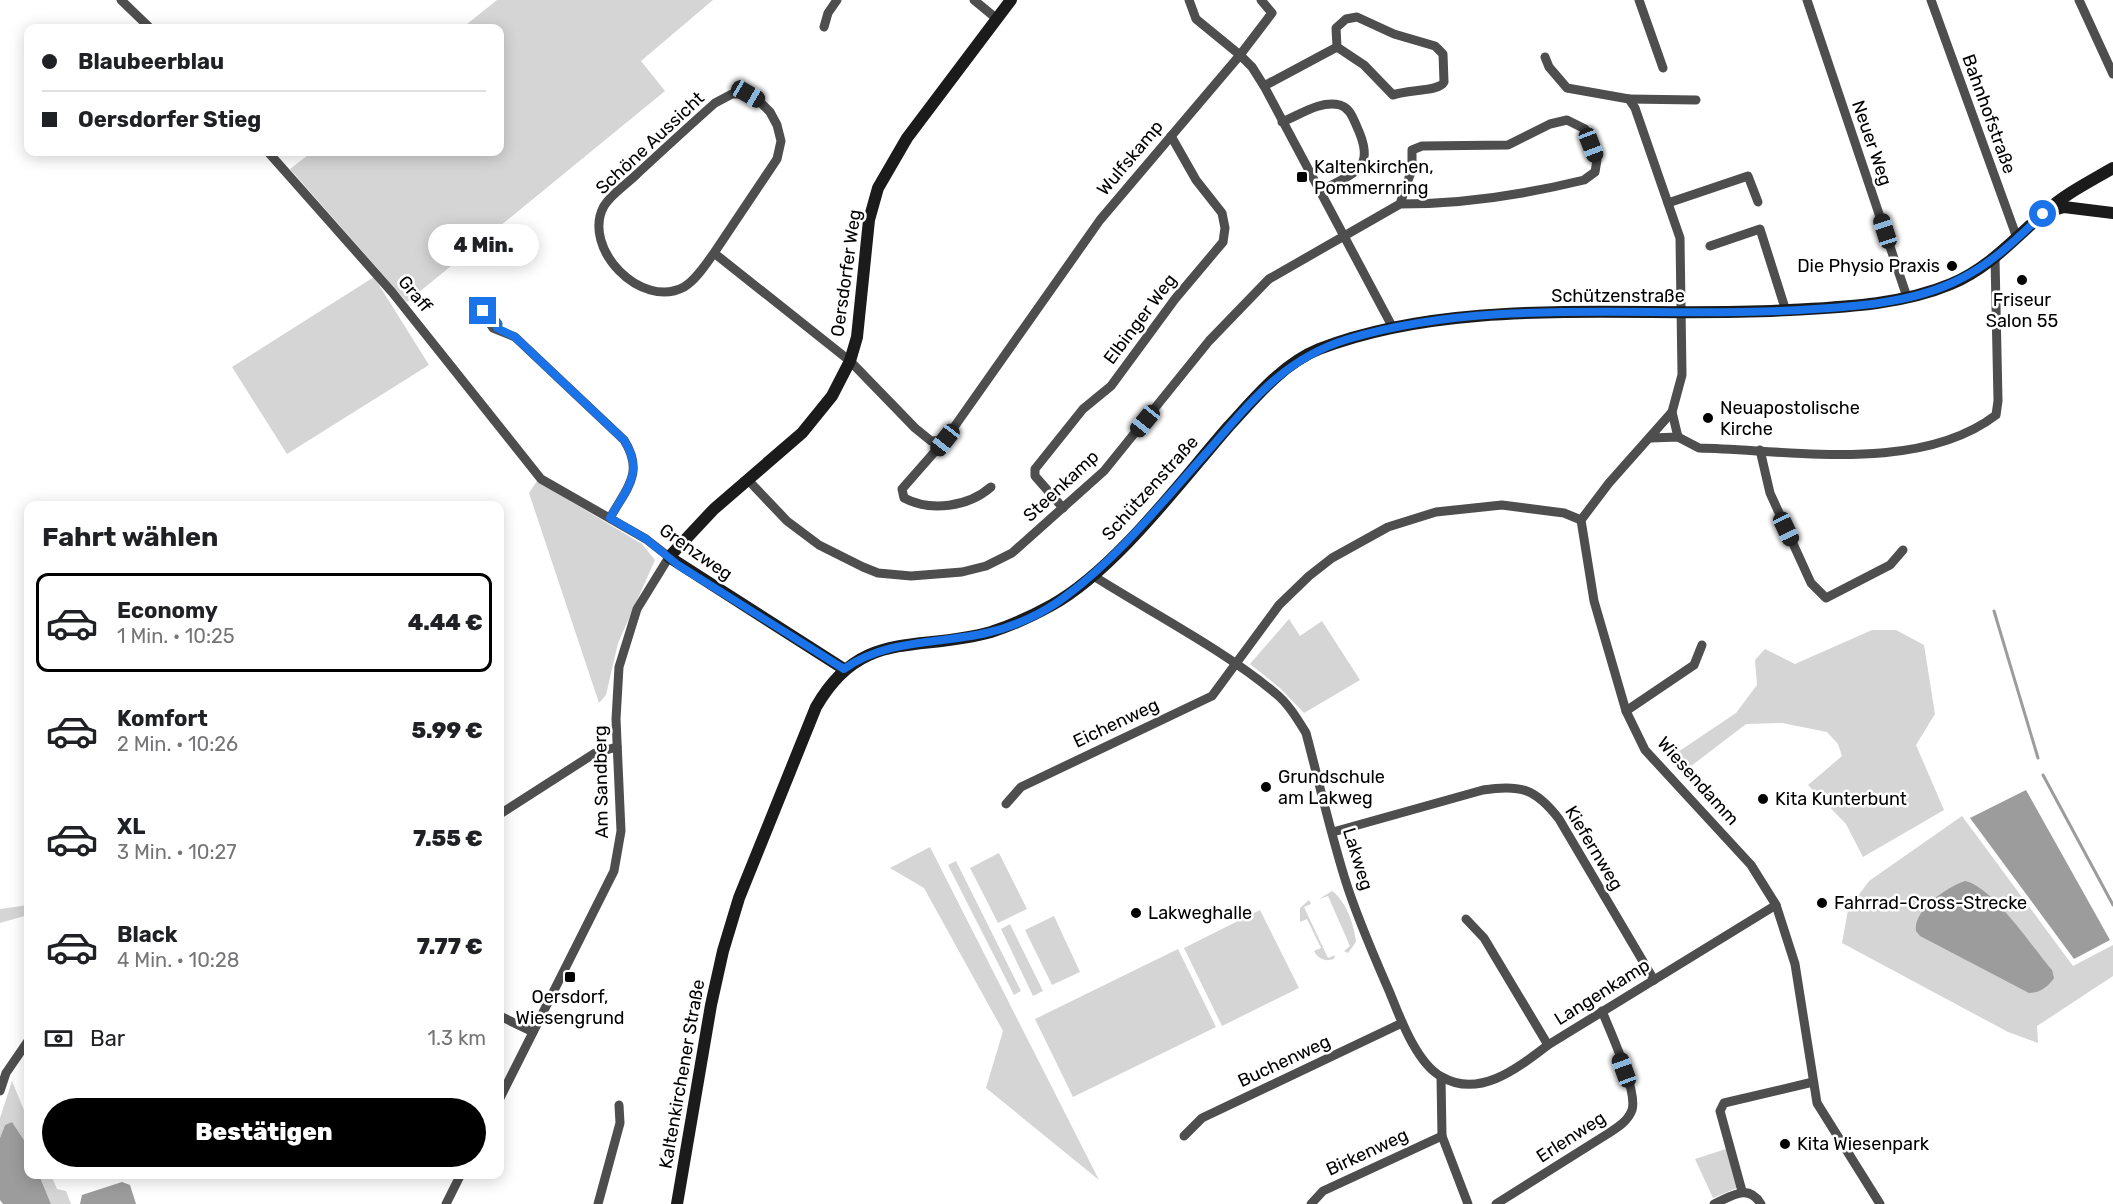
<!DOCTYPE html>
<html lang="de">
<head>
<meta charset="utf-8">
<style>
  body { margin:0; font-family:Rubik,sans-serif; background:#f6f6f6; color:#202124; height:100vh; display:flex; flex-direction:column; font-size:22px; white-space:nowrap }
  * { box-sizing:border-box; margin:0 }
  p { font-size:20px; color:#757577 }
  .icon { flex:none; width:33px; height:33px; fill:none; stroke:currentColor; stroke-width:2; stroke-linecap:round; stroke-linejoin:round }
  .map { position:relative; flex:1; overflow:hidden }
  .panel { position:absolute; left:24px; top:501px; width:480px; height:678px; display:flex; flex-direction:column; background:#fff; border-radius:12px; box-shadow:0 3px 15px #0003 }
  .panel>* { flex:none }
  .hud { position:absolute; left:24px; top:24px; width:480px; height:132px; border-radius:12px; box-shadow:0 3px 15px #0003; display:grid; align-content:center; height:132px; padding:0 18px; background:#fff }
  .end { position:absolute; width:27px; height:27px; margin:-14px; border:8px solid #1a73e8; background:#fff; box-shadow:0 0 0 3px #fff }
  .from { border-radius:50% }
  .bubble { position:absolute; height:42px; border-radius:21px; background:#fff; box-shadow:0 3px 15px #0003; font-size:20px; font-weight:800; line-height:42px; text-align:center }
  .car { position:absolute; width:18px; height:36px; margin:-18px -9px; border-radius:8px; box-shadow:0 0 4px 2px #0007; background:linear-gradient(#222 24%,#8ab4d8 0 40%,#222 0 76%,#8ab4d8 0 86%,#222 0) }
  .hud b { display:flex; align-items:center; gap:21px; height:57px; font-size:22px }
  .hud b+b { border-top:2px solid #e0e0e0 }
  .hud i { width:15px; height:15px; background:#202124 }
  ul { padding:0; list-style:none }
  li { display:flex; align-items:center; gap:18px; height:99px; margin:0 12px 9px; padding:0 6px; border:3px solid transparent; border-radius:12px }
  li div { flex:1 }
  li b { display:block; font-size:22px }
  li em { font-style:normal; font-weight:800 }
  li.active { border-color:#000 }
  li>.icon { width:54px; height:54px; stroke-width:1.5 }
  h2 { padding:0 18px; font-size:27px; line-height:72px }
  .pay { display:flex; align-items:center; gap:15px; height:66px; padding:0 18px; font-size:22px }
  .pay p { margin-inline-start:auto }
  .cta { display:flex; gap:12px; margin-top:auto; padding:12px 18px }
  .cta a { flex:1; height:69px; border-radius:36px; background:#000; color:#fff; font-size:24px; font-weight:800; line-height:69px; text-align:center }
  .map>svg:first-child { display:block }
</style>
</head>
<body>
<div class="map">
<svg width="2113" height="1204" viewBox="0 0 2113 1204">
  <rect width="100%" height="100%" fill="#fff"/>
  <g fill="#d5d5d5">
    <path d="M497,0H713L641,61L665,91L407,302L290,169L312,152H500V28H462Z"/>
    <path d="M374,277L429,365L287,454L232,367Z"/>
    <path d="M537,481L642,544L655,560L618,643L606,695L599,703L529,493Z"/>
    <path d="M1289,619L1300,636L1322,621L1360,680L1304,713L1280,688L1250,664Z"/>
    <path d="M1872,630H1896L1924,645L1935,714L1916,745L1944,810L1863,857L1846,824L1808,785L1842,756L1838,744L1827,732L1782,723L1746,724L1682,773L1669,758L1736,713L1757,685L1755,660L1765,649L1795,664Z"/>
    <path d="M1962,816L2073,966L2113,945V976L2037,1026L2038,1043L2008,1032L1842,943L1848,910L1869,881Z"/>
    <path d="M930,847L1099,1180L986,1088L1003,1031L924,888L890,868Z"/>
    <path d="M999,853L1027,909L998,923L970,868Z"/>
    <path d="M956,861L1021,991L1014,995L948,865Z"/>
    <path d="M1332,891C1346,901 1354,924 1356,942L1348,953L1344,951L1350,946L1328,896L1319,899Z"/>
    <path d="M1309,900L1311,904L1304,907L1328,958L1335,955L1334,959C1326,962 1318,959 1314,951L1321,948L1307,919L1300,922V908Z"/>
    <path d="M28,905V915L0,923V909Z"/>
    <path d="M1260,910L1299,988L1222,1026L1184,948Z"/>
    <path d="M1054,916L1080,972L1052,985L1025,930Z"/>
    <path d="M1010,924L1043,991L1033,996L1001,929Z"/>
    <path d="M1178,949L1216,1027L1073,1097L1035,1019Z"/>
    <path d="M12,1081L28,1120V1146L12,1122L5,1125L0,1138V1118Z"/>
    <path d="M1726,1149L1737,1188L1713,1198L1695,1159Z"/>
    <path d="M39,1175H51L57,1189L66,1191L71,1204H51Z"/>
  </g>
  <g fill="#9c9c9c">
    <path d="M2026,790L2110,940L2074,959L1970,818Z"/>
    <path d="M1965,881C1992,886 2033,948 2052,970L2054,978C2048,987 2040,993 2029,993L1920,936L1916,931C1913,910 1947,887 1965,881Z"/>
    <path d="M12,1122L28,1146V1174L39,1175L51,1204H3L0,1200V1138L5,1125Z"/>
    <path d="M122,1182L130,1185L136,1204H80L82,1195Z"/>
  </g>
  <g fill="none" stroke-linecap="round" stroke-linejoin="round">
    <g stroke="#9c9c9c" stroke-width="3">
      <path d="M1994,611L2038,758"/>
      <path d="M2043,775L2113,905"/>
    </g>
    <g stroke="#4e4e4e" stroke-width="9">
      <path d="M121,0L150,28"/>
      <path d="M974,0L997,19"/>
      <path d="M1189,0L1196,19L1240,55L1272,13L1261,0"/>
      <path d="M1639,0L1663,68"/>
      <path d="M1807,0L1907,297"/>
      <path d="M1931,0L2017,238"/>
      <path d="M2079,0L2113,74"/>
      <path d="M824,27L828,13L837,0"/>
      <path d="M1545,57L1549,67L1567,88L1629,99L1635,108L1680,238L1682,375L1672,412L1609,483L1581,520L1594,601L1626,711L1645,750L1751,865L1776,905L1795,964L1817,1103L1880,1204"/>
      <path d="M1264,86L1337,47L1364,65L1393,95C1407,89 1439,92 1444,82L1443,54L1435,46L1394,34L1357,17L1346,19L1336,28L1337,47"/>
      <path d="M1629,99L1696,100"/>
      <path d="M1282,122C1300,115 1320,100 1340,105C1350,108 1353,118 1357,127C1377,170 1354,172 1321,191"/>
      <path d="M268,152L392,292L541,479L646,539L669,557L637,609L619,667L616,719L621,831L614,871L500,1098"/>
      <path d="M1668,203L1748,176L1758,202"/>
      <path d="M1710,246L1760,229L1786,311"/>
      <path d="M714,253L777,159L781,141L777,125L770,112L760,102L748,94H732L715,103C689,126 663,150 637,174C627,184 611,194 604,206C581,248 641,310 684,287C696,280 706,264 714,253L850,361L915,428L931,441L945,440L1100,220L1240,55L1252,67L1264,86L1393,328"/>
      <path d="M497,328L498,324L489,312H482L493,328L515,337L624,440C645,473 626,489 610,518"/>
      <path d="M1672,412L1678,437"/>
      <path d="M1651,438L1678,437L1699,448C1790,450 1919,474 1996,415L1998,401L1995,258"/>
      <path d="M945,440L902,489L904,498C931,512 968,507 991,487"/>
      <path d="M1760,450L1770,493L1811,583L1826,598L1890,565L1903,550"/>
      <path d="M748,480L787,521L819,545L863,567L878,573L911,576L962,572L986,566L1012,553L1104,471L1209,341L1269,279L1400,204L1412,169V150L1422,146L1508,145L1550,124L1567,120L1585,129L1597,160L1595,172L1584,180C1523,195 1463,204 1400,204"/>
      <path d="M1063,508L1035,476V469L1083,409L1111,386L1175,299L1223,242L1225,228L1222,213L1196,180L1171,136"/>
      <path d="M1092,575C1150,612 1224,650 1275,693C1288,703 1298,720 1306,733C1319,782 1330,831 1345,879C1357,918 1374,956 1390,993C1400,1018 1417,1064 1442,1077C1480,1099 1519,1067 1548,1045L1776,905"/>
      <path d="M1626,711L1694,665L1702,645"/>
      <path d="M1006,804L1021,787L1212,696L1279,605L1309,576L1332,558L1388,527L1436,512L1502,505L1564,513L1581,520"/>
      <path d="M500,814L595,753L617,747"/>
      <path d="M1333,832L1483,790C1521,784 1536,789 1559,819L1654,980"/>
      <path d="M1466,919L1484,938L1548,1045"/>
      <path d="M500,1016L533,1032"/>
      <path d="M1441,1077L1442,1136L1468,1204"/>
      <path d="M0,1091L6,1073L28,1041"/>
      <path d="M1184,1136L1202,1118L1402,1023"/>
      <path d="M1742,1191L1720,1111L1724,1103L1813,1082"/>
      <path d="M446,1204L461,1174"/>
      <path d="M598,1204L620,1123L619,1105"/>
      <path d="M1311,1204L1323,1191L1442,1136"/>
      <path d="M1496,1204L1609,1133C1618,1127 1628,1121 1632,1110C1638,1091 1610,1031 1602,1011"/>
      <path d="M1714,1204C1732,1196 1748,1183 1761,1204"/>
    </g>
    <g stroke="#1b1b1b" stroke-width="12">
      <path d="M2050,211L2064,207L2113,213"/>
      <path d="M844,669L669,557L714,509L802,433L832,396L850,361L857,337L869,220L878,188L907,138L1011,0"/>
      <path d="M677,1204L711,1005L723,951L739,898L816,707C862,627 917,653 991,632C1013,625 1032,616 1052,605C1115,570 1181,481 1229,426C1255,398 1282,364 1319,349C1462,294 1639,319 1790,310C1843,307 1901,305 1951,284C1989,268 2014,239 2045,212C2065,194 2089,182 2113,168"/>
    </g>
  </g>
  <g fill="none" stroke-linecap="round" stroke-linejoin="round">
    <path stroke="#1a73e8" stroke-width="8" d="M483,311L489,312L498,324L497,328L515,337L624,440C645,473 626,489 610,518L646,539L678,565L844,669C886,639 938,644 986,633C1014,627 1044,613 1066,596C1120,556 1163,501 1208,451C1251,402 1283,359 1348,339C1491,296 1651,319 1800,310C1850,307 1906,304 1952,283C1988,267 2015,241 2043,214"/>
  </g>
  <g fill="#000" stroke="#fff" stroke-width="2">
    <rect x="1296" y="171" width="12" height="12" rx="3"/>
    <circle cx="1952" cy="266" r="6"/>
    <circle cx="2022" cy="280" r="6"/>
    <circle cx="1708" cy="418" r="6"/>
    <circle cx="1266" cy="787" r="6"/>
    <circle cx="1763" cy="799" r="6"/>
    <circle cx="1822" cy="903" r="6"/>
    <circle cx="1136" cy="913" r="6"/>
    <rect x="564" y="971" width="12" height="12" rx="3"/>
    <circle cx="1785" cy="1144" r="6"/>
  </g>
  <g text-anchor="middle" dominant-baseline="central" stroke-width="5" stroke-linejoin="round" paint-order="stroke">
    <g font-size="18" fill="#000" stroke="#fff">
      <text transform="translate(1989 114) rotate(70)">Bahnhofstraße</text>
      <text transform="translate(650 143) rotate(-43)">Schöne Aussicht</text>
      <text transform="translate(1872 143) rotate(71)">Neuer Weg</text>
      <text transform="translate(1130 158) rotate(-50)">Wulfskamp</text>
      <text transform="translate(846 273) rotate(-82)">Oersdorfer Weg</text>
      <text transform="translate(415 294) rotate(50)">Graff</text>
      <text x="1618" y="296">Schützenstraße</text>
      <text transform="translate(1140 319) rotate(-53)">Elbinger Weg</text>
      <text transform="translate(1061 486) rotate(-43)">Steenkamp</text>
      <text transform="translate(1150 488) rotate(-48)">Schützenstraße</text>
      <text transform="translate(696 552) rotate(35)">Grenzweg</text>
      <text transform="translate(1116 723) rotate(-25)">Eichenweg</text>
      <text transform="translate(1698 781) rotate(48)">Wiesendamm</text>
      <text transform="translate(601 782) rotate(-91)">Am Sandberg</text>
      <text transform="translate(1594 848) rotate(59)">Kiefernweg</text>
      <text transform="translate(1358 859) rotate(73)">Lakweg</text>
      <text transform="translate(1602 992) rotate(-32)">Langenkamp</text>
      <text transform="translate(1284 1061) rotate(-25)">Buchenweg</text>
      <text transform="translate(682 1074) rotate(-80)">Kaltenkirchener Straße</text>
      <text transform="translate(1571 1137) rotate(-33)">Erlenweg</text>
      <text transform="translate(1367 1152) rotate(-25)">Birkenweg</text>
    </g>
    <g font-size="18" fill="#000" stroke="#fff" text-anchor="start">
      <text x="1314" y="167">Kaltenkirchen,<tspan x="1314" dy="21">Pommernring</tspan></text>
      <text x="1940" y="266" text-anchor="end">Die Physio Praxis</text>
      <text x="2022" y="300" text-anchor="middle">Friseur<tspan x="2022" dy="21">Salon 55</tspan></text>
      <text x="1720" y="408">Neuapostolische<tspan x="1720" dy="21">Kirche</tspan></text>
      <text x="1278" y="777">Grundschule<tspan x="1278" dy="21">am Lakweg</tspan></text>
      <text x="1775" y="799">Kita Kunterbunt</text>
      <text x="1834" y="903">Fahrrad-Cross-Strecke</text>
      <text x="1148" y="913">Lakweghalle</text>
      <text x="570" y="997" text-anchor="middle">Oersdorf,<tspan x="570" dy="21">Wiesengrund</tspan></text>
      <text x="1797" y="1144">Kita Wiesenpark</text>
    </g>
  </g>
</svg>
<i class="end from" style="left:2043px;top:214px"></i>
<i class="end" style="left:483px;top:311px"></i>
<div class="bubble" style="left:428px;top:224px;width:111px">4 Min.</div>
<i class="car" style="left:748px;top:94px;rotate:120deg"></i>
<i class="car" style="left:1591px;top:145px;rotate:159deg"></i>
<i class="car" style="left:1885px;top:231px;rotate:342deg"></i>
<i class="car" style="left:1145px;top:421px;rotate:219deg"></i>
<i class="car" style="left:945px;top:440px;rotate:218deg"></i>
<i class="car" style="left:1786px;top:529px;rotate:155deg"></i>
<i class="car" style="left:1624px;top:1070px;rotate:340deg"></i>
<div class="hud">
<b><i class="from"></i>Blaubeerblau</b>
<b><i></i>Oersdorfer Stieg</b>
</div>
<section class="panel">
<h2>Fahrt wählen</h2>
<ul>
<li class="active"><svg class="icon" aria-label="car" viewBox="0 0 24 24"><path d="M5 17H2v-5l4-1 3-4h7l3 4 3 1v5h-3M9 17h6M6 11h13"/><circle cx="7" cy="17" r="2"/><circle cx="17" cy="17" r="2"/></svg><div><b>Economy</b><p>1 Min. · 10:25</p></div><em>4.44 €</em></li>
<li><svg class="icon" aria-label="car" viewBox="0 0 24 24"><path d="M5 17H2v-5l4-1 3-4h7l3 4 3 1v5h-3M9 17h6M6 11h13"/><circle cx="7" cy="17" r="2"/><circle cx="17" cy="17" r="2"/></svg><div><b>Komfort</b><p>2 Min. · 10:26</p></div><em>5.99 €</em></li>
<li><svg class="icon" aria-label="car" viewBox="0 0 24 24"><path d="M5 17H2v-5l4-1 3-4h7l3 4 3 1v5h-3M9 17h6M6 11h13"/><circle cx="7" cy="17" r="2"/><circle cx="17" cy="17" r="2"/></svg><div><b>XL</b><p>3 Min. · 10:27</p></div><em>7.55 €</em></li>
<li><svg class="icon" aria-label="car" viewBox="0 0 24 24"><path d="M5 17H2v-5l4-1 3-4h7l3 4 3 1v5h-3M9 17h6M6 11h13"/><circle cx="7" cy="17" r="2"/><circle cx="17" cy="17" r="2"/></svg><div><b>Black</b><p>4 Min. · 10:28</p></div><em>7.77 €</em></li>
</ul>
<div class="pay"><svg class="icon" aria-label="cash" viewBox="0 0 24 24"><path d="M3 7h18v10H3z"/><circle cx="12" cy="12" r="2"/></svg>Bar<p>1.3 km</p></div>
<div class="cta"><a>Bestätigen</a></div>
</section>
</div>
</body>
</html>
